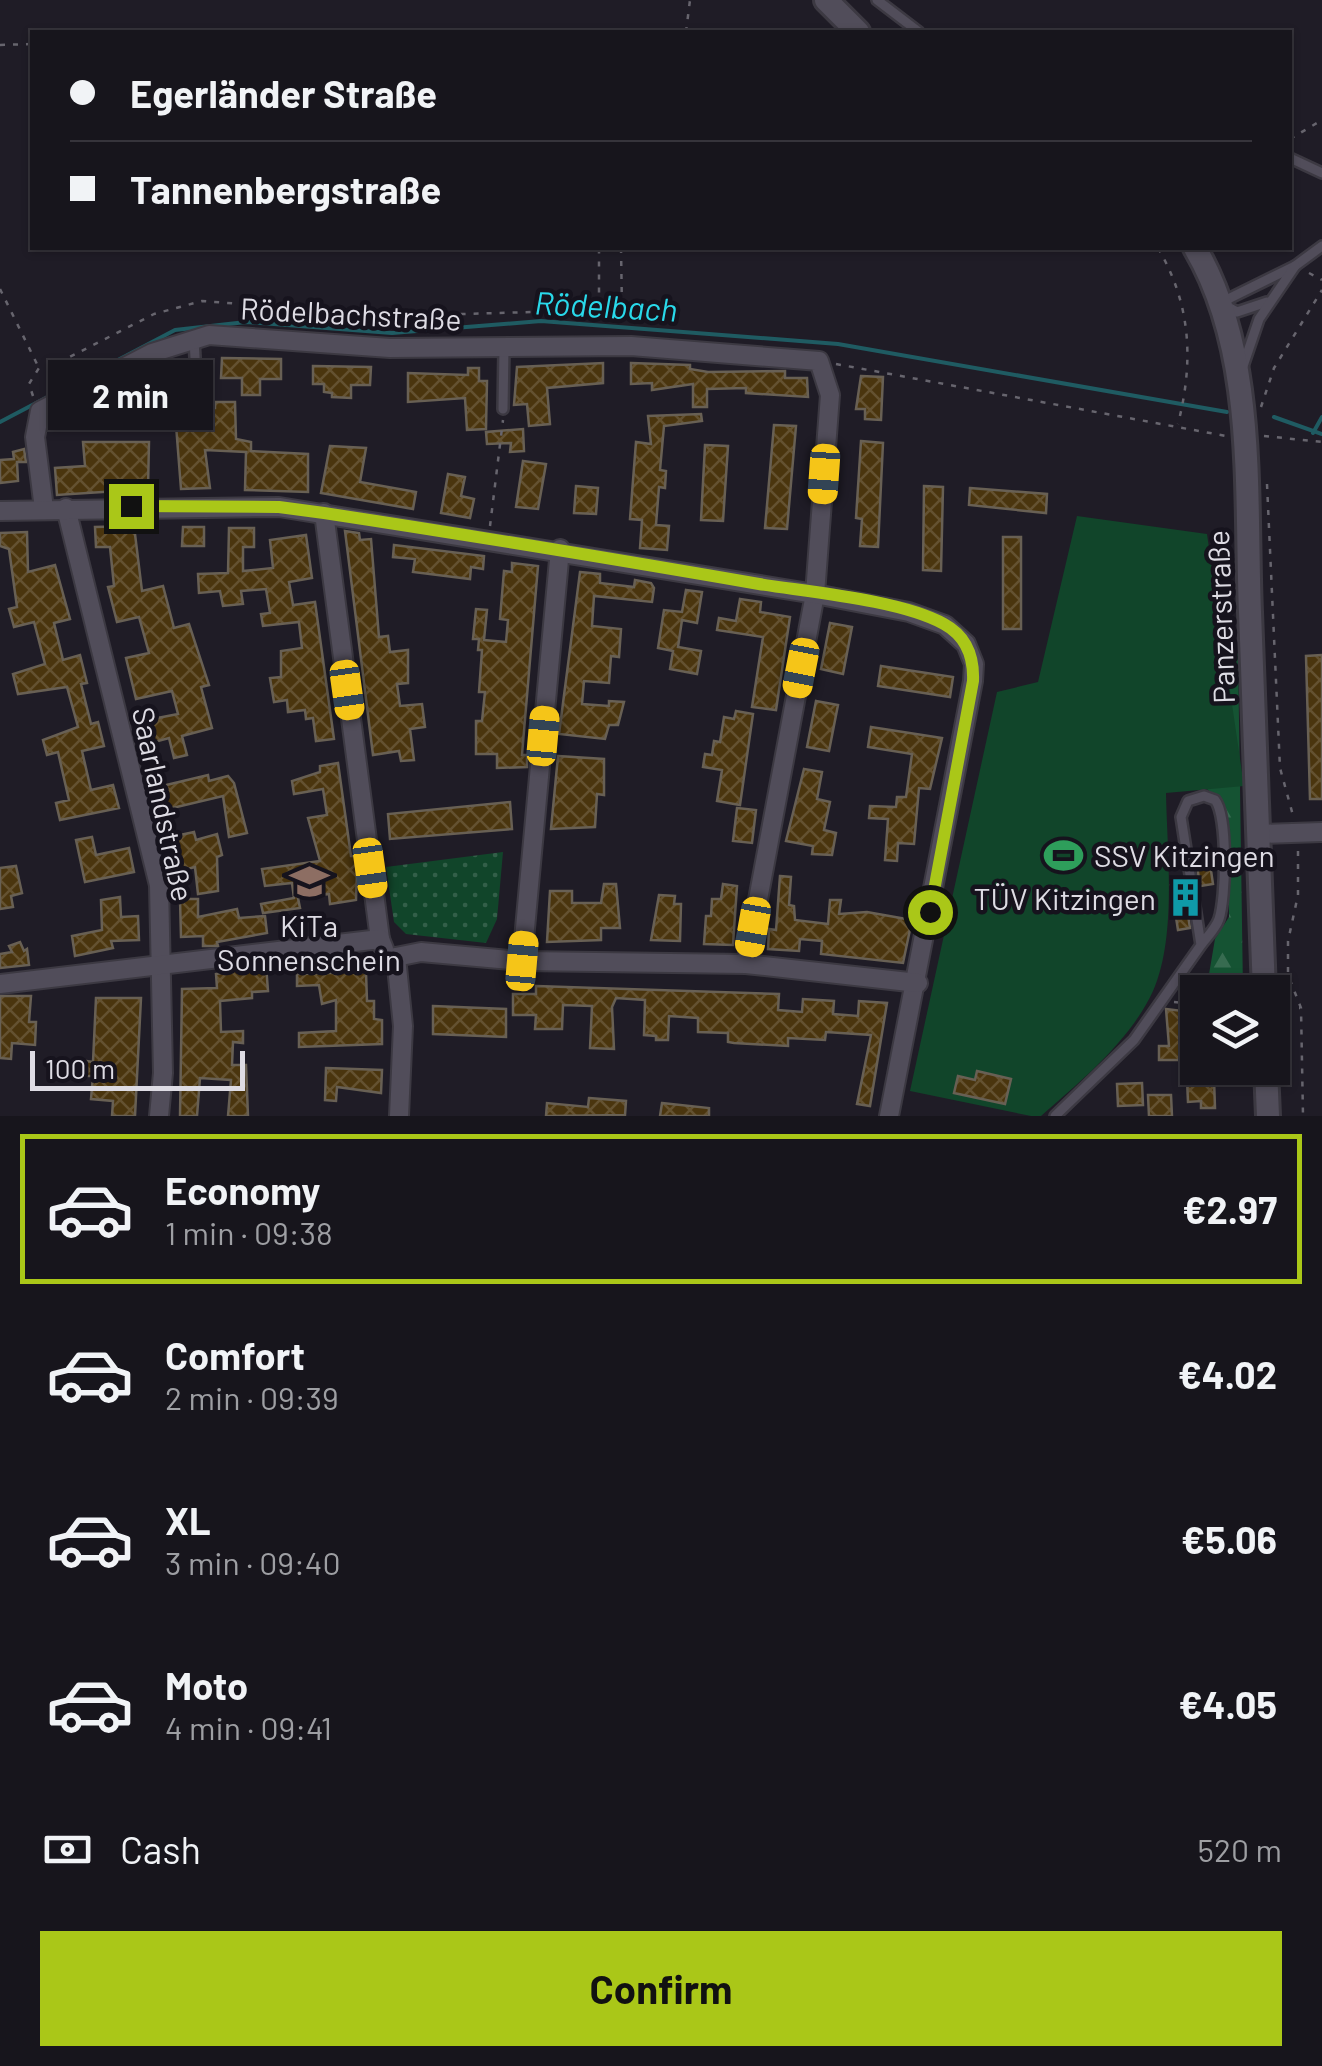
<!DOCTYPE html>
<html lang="en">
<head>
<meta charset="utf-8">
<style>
  body { margin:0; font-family:Barlow,sans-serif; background:#242229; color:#f1f3f6; height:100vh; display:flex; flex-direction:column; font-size:38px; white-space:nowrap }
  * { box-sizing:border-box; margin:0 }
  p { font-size:32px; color:#9e9fa3 }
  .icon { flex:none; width:55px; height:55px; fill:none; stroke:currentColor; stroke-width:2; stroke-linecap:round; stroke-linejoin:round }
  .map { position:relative; height:1116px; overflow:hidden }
  .panel { display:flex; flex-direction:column; background:#17151c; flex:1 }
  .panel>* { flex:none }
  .hud { position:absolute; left:30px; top:30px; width:1262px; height:220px; border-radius:0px; box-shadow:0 2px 8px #0004,0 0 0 2px #36343b; display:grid; align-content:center; height:220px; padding:0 40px; background:#17151c }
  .tools { position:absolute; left:1180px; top:975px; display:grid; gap:20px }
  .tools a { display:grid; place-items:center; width:110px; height:110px; border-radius:0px; background:#17151c; box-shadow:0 2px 8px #0004,0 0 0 2px #36343b; font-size:50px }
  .scale { position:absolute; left:30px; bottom:25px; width:215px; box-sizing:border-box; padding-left:10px; border:5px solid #dedce4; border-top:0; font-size:28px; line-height:35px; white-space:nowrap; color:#dedce4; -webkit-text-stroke:8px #16131d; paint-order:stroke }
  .end { position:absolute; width:45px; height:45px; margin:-22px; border:12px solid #aac718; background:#111; box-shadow:0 0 0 5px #111 }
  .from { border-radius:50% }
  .bubble { position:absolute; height:70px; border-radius:0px; background:#17151c; box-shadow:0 2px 8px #0004,0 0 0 2px #36343b; font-size:32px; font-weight:700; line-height:70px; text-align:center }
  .car { position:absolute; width:30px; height:60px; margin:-30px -15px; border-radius:12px; box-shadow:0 0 8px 2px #0007; background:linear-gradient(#f5c518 24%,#345 0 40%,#f5c518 0 76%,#345 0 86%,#f5c518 0) }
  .hud b { display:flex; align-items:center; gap:35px; height:95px; font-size:38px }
  .hud b+b { border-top:2px solid #36343b }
  .hud i { width:25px; height:25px; background:#f1f3f6 }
  ul { padding:18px 0 0; list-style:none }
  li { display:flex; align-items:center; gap:30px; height:150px; margin:0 20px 15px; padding:0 20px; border:5px solid transparent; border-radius:0px }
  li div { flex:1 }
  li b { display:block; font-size:38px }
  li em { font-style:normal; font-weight:700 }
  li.current { border-color:#aac718 }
  li>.icon { width:90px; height:90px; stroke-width:1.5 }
  .pay { display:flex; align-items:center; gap:25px; height:110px; padding:0 40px; font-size:38px }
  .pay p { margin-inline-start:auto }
  .cta { display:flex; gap:20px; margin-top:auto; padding:20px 40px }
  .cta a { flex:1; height:115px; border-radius:0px; background:#aac718; color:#111; font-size:40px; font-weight:700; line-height:115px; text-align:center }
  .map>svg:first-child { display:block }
</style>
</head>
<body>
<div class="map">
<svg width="1322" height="1116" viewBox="0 0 1322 1116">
  <defs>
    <pattern id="grass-dots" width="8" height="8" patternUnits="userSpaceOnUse" patternTransform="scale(2.5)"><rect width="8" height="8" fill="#11452a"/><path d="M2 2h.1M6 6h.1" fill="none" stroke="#335f49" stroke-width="1.8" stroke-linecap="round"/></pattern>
    <pattern id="forest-firs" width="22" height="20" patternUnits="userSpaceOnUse" patternTransform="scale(2.5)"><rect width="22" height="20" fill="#155333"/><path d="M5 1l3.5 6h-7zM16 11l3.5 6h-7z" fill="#376b50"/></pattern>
    <pattern id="building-cross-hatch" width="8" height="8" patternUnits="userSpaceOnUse" patternTransform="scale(2.5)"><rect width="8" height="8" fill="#4a350e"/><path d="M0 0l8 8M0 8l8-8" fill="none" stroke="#645231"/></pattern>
  </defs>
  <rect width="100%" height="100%" fill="#1f1c26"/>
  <path fill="url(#grass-dots)" d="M503,852L497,919L486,943L406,934L394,922L386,867Z"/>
  <path fill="url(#forest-firs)" d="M1238,653L1243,992L1207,986L1215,939L1229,917V842L1222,801L1198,782L1226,663Z"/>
  <path fill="#11452a" d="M1077,516L1207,534L1244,786L1166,793C1167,852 1177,937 1153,991C1130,1041 1081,1081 1041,1116H1031L910,1091L997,692L1038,682Z"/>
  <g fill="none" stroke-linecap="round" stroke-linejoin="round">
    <g stroke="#1f5b62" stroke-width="4">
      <path d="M1274,417L1322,434"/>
      <path d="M0,422L175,330L246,322L392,333L541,321L838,344L1227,412"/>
      <path d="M1313,433L1322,417"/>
    </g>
  </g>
  <g fill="url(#building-cross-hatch)" stroke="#686054" stroke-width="2.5">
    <path d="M222,358L281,359V379H260V395H242V378H221Z"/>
    <path d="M176,362L178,408H215V402H235L236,439L251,442V451L308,454V492L245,490L246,452L205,450L210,488L181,489L176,425H157V396L135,397L133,377L155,372L157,365Z"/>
    <path d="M603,363V383L547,388L550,424L529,426L527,404L514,405L517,367Z"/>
    <path d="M631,363L690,365V369L708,372L785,371V378H807L808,397L746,393V388L707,389V407H693V384L652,390V383L631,384Z"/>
    <path d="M313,366L371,367L370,385H351V398L332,397V393L324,392V384H313Z"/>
    <path d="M468,368H479V381H487L486,429L467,430L465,398L408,402V373L468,375Z"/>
    <path d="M861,376L883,377L881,420L865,419V409H856Z"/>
    <path d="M116,397V408L107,409V417L85,418V402Z"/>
    <path d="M701,414L702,421L664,426L660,470L666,471L665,488L659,487L656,525L669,526L667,550L640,548L642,520L630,519L636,442L651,444L648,416Z"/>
    <path d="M774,425L796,426L787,529L765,528Z"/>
    <path d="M523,429L524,451L510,452L511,443L487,444L486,432Z"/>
    <path d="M861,441L883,443L878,547L860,546L862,519L856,518Z"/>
    <path d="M83,442H149L148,489L57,495L55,468L85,466Z"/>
    <path d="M705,445L728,446L723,521L701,520Z"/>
    <path d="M330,446L366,448L360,482L416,492L413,509L321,493Z"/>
    <path d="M24,449L26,462H17L18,481L0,483V460L14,459L13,452Z"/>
    <path d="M523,461L546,464L538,509L516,507Z"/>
    <path d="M448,474L465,477L461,496L474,499L470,518L441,513Z"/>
    <path d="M576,486L598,488L596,514L574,513Z"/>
    <path d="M924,486L943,487L941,571L923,570Z"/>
    <path d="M970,488L1047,494L1046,513L969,505Z"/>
    <path d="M134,526L142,591L163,586L174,628L189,624L209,685L201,687L212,728L182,736L187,755L174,758L169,738L147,744L142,721L178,714L172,691L136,699L126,658L149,653L139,617L117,622L108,587L114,586L110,547H96L95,527Z"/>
    <path d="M183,527H204V546H182Z"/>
    <path d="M229,528H254V547H243V571L273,568L270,540L306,535L312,578L289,582L293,605L315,602L334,739L316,741L313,718L306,719L305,710L288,712L287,700L274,702L270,678L281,677V651L302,648L299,622L263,626L261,614L270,613L266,589L241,591L243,604L223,606L220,591L199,593L198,574L228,573Z"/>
    <path d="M345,531L359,533L360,540L371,539L379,637L388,636L390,652L408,650V683L397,684L400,706L422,704L425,727L410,729L414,760L401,761L399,751L373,755Z"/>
    <path d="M27,532L28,572L55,565L70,619L54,623L63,660L80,655L87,683L81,684L91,724L98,722L104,746L82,751L91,790L113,785L119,808L60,820L56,803L69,800L68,796L58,752L47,755L43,740L78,727L67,687L18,694L13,674L45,664L34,622L14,627L9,609L17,607L9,549L0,546V533Z"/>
    <rect x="1003" y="537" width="18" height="92"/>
    <path d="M394,545L484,556L483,569L471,567L470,579L413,572L415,559L393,557Z"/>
    <path d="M512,563L538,566L522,755H527V767L497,768V754H476V721H482L485,692H479L482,650H478L479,639H473L476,609L487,610L484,640L506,642L508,620L500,619L504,571L512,572Z"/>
    <path d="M580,572L600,574V583L634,587L635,580L651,583L654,588L652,602L594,596L592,626L621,629L619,657L611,656L609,683L584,681L582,704L609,706V701L624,702L618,725H609L605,739L559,734Z"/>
    <path d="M686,590L702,592L697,623L682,620L678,647L701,651L697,674L670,669L673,651L658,648L664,610L682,612Z"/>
    <path d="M740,599L761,602L760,612L790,617L776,710L752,707L763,637L717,630L719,618L736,621Z"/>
    <path d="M830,623L852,627L843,674L821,669Z"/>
    <path d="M1322,655V799H1310L1306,656Z"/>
    <path d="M881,666L953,677L950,697L878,686Z"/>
    <path d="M816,701L838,705L829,751L807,747Z"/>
    <path d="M736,711L753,714L740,805L717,801L722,770L703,767L705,754L712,755L714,741L720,742L724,717L734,719Z"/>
    <path d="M871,727L942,738L930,789L919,788L914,844L898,843L897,861L885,860L888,819L869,818L870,806L896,807L897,797H906L912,754L868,747Z"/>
    <path d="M558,756L604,759V795L597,794L595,827L551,829Z"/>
    <path d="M338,763L351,856H355L357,870L356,900L330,904L329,894L298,898L300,908L263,913L261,904L294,898L292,883L265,886L262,869L320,861L308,818L327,815L323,789L294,794L292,781L320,772V766Z"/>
    <path d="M804,769L822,772L817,799L830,802L824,830L836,833L832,855L812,854L813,846L786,841Z"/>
    <path d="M208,775L209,781L228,776L234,783L247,833L229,837L223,796L164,810L158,787Z"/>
    <path d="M510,802L512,829L390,839L388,814Z"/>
    <path d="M737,808L756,810L752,843L733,841Z"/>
    <path d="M194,832L196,840L217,834L222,855L217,857L218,891L198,894L195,867L179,871L171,837Z"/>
    <path d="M92,837L96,855L129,848L134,872L85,882L76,840Z"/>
    <path d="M1209,857L1213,884L1200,886L1196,859Z"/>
    <path d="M16,866L22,893L11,896L13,907L0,909V868Z"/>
    <path d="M780,876L791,877L789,905L794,906L795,920L828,924L830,900H841L839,914L867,912L912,920L903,963L821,954L822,941L800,939L799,951L768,949L769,929L776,930Z"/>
    <path d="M1183,883L1190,928L1178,930L1171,885Z"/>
    <path d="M604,884H616L620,928H601V940L547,942L550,891H572V903H601Z"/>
    <path d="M723,884L737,886L733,945L704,944L706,916H711L712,899H721Z"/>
    <path d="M659,895L675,896L674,904H681L680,941L651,940Z"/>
    <path d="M120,897L121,917L138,916L139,940L111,941L113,948L75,956L72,936L102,930L101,900Z"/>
    <path d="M180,899H198V917L237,909L239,918L265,916L267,933L217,942L218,946H203V936L181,937Z"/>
    <path d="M20,942L24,951L27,949L29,965L0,968V954L12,952L9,946Z"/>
    <path d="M266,965L268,991L252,992V998L220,1001L221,1032L243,1031V1043L233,1042L232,1065H246L248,1116H228L231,1080L200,1078L197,1116H180L182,989L217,988L216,974Z"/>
    <path d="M366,972L367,1001H374V1019L382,1020V1044L299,1047V1033L336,1031V1000L322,1004L319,985L297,986V974Z"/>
    <path d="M536,986L779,994L778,1010L802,1012L803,999L834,1001L833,1014L858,1016L859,1001L887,1003L870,1106L857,1104L871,1035L826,1032L825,1040L788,1038V1046L734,1043L728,1042V1033L698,1032V1018L669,1016L668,1040H656V1036L644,1035L645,1000L616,998L612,1007L614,1049L590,1048L592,1006L563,1005L562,1029H535L536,1015H513V994H536Z"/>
    <path d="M0,996H31L29,1022H36L35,1045L12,1043L11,1059L0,1058Z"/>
    <path d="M96,998H141L135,1116H112L113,1101L91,1099L93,1076H85L86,1061L93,1062Z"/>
    <path d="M433,1006L506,1009V1037L433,1034Z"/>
    <path d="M1166,1009L1183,1011L1182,1031H1193V1060H1159V1046H1169Z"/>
    <path d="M326,1068L382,1070L381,1093L337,1087L336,1101L325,1100Z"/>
    <path d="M977,1071L1011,1079L1005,1104L954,1093L958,1076L975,1080Z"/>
    <path d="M1214,1079L1215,1108H1201V1101L1188,1102L1187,1080Z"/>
    <path d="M1142,1083L1143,1105L1118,1106L1117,1084Z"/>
    <path d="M1148,1095H1171L1172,1116H1149Z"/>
    <path d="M589,1098L626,1101L625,1115L546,1116L547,1103L588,1107Z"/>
    <path d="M662,1103L709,1108V1116H660Z"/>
  </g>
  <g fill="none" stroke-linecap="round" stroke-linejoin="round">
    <defs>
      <g id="service">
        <path d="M877,0L919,32"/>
        <path d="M1290,158L1322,173"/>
        <path d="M1220,303L1295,266L1322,246"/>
        <path d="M1226,306L1237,312L1267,302"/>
        <path d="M194,340L197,392"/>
        <path d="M1242,369L1259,319L1295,266"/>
        <path d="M503,409L504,348"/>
        <path d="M1055,1116L1134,1040L1201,945L1181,817L1188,801L1204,796L1215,800C1228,816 1226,898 1219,919C1216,928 1207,937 1201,945"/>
      </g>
      <g id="minor">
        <path d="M66,508L159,885L163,1073L159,1116"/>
        <path d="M44,509L35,437L40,411L152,353L209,335L390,348L631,346L819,361L830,395L815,594L746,964"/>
        <path d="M0,511L279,507L815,594L909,612L945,625L966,644L974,664L973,681L889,1116"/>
        <path d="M324,513L380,939"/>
        <path d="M1259,834L1322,832"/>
        <path d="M396,957L421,952L522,961L746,964L918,983"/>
        <path d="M396,957L403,1026L399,1116"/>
        <path d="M522,961L560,549"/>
        <path d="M0,984L380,939L384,949"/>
      </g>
      <g id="secondary">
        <path d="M826,0L858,32"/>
        <path d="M1195,248C1257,353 1245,495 1250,612C1255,739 1260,866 1264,992"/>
        <path d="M1266,1068L1268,1116"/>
      </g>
    </defs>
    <use href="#service" stroke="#3c3942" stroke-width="14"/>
    <use href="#minor" stroke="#3c3942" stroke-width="22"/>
    <use href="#secondary" stroke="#3c3942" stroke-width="28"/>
    <g stroke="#67656e" stroke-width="2.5" stroke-dasharray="5 8" stroke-linecap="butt">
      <path d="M600,32H647"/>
      <path d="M686,32L690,0"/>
      <path d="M0,45L32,44"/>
      <path d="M1290,139L1322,120"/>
      <path d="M1158,248C1191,304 1194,361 1178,424"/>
      <path d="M1309,273L1322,280"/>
      <path d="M0,289L38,366"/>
      <path d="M601,310H622L621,248"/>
      <path d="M836,364L1226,436"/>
      <path d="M33,396L29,384L39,368L54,365L154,314L202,301L397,316L599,310V248"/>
      <path d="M1261,407L1274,368L1322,290"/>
      <path d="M1264,436L1322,442"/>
      <path d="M1267,484L1280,768L1294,819"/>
      <path d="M490,526L503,420"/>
      <path d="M1298,851V895L1288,941V975L1301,1008L1303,1116"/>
      <path d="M1174,1002L1198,1004"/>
      <path d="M1273,1008H1300"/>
    </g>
    <use href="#service" stroke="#514d5a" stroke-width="9"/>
    <use href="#minor" stroke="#514d5a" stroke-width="18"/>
    <use href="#secondary" stroke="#514d5a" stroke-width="22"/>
  </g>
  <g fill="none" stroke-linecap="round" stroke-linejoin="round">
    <path stroke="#aac718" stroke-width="12" d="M131,506L279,507L324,513C469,535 614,559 759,584C809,592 901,600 944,624C966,636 974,657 973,681L930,912"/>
  </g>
  <defs>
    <symbol id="stadium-bare" viewBox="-9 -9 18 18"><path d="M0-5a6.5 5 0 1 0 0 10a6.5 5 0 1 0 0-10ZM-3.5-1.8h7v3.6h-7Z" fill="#2e9e5b" stroke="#16131d" stroke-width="2.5" paint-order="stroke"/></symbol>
    <symbol id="school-bare" viewBox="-9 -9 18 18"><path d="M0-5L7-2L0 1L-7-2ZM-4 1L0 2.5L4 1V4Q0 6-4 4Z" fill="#8d6e63" stroke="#16131d" stroke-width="2.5" paint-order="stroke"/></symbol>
    <symbol id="building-bare" viewBox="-9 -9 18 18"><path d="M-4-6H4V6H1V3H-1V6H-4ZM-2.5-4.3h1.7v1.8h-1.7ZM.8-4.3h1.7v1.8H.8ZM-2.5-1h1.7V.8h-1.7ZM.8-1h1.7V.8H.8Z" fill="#0f9aa8" stroke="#16131d" stroke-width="2.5" paint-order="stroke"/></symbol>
  </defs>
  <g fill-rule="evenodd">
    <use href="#stadium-bare" x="1036" y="828" width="55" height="55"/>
    <use href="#school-bare" x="282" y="854" width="55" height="55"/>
    <use href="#building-bare" x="1158" y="870" width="55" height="55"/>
  </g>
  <g text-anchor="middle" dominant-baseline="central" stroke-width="9" stroke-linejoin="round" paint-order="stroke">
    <g font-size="30" fill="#dedce4" stroke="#16131d">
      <text transform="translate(351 313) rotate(3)">Rödelbachstraße</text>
      <text transform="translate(1220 617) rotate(-92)">Panzerstraße</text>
      <text transform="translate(164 804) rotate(78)">Saarlandstraße</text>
    </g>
    <g font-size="30" fill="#dedce4" stroke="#16131d" text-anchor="start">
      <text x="1094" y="855">SSV Kitzingen</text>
      <text x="1156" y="898" text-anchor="end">TÜV Kitzingen</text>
      <text x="309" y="925" text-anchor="middle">KiTa<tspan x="309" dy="34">Sonnenschein</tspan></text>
    </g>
    <g font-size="32" font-style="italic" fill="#29d9ea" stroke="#16131d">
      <text transform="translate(606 305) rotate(3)">Rödelbach</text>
    </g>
  </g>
</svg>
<div class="tools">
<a><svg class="icon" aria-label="layers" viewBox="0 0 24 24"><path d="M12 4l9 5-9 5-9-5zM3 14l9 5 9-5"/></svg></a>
</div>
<div class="scale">100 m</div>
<i class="end from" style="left:930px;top:912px"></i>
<i class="end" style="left:131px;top:506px"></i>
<div class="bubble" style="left:48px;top:360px;width:165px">2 min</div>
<i class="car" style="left:824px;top:474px;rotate:184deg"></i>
<i class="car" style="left:801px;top:668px;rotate:191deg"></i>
<i class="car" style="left:347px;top:690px;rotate:172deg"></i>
<i class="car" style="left:543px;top:736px;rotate:5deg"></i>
<i class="car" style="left:370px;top:868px;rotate:172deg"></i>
<i class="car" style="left:753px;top:927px;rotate:190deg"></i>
<i class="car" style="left:522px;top:961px;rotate:5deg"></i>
<div class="hud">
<b><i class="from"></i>Egerländer Straße</b>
<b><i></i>Tannenbergstraße</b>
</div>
</div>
<section class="panel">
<ul>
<li class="current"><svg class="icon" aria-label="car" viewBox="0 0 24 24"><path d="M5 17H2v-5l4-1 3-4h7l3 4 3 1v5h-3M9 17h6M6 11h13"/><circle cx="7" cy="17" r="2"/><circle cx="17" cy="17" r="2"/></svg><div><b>Economy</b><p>1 min · 09:38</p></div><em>€2.97</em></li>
<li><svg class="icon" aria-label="car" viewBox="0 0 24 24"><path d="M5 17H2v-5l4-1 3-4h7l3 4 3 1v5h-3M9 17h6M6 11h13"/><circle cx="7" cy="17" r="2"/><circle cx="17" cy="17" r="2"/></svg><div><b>Comfort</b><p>2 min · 09:39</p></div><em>€4.02</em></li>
<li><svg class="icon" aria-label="car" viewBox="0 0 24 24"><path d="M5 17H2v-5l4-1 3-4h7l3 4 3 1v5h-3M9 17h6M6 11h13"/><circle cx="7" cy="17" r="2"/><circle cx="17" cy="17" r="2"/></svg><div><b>XL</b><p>3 min · 09:40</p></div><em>€5.06</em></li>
<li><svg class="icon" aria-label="car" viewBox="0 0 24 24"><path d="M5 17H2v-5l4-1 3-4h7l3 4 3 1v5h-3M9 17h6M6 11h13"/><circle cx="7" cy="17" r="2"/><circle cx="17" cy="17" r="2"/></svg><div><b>Moto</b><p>4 min · 09:41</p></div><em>€4.05</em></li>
</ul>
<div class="pay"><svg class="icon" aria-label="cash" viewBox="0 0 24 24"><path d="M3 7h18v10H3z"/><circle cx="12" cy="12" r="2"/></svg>Cash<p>520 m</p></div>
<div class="cta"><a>Confirm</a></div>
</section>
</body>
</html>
